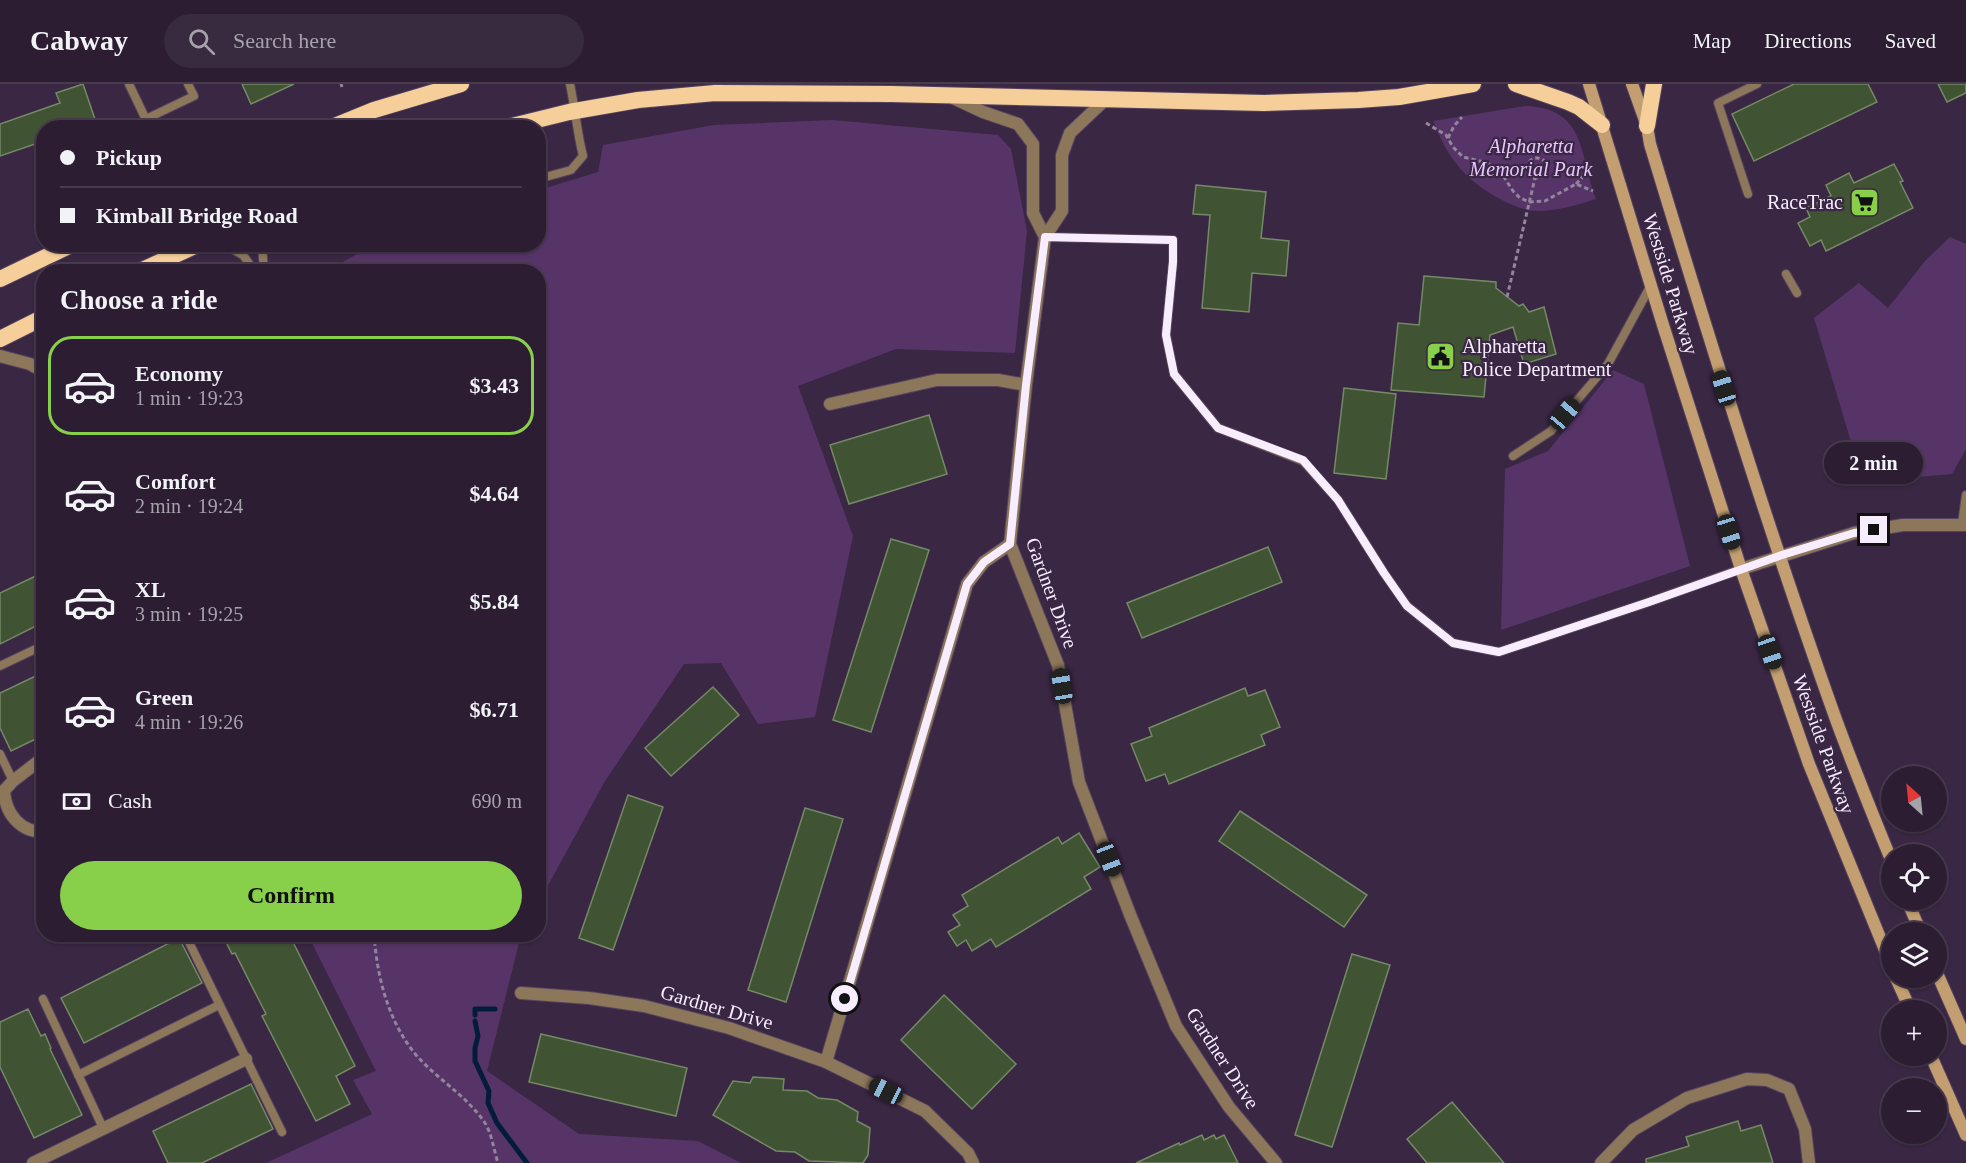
<!DOCTYPE html>
<html lang="en">
<head>
<meta charset="utf-8">
<style>
  body { margin:0; font-family:"Times New Roman",serif; background:#382a3f; color:#f1f3f6; height:100vh; display:flex; flex-direction:column; font-size:22px; white-space:nowrap }
  * { box-sizing:border-box; margin:0 }
  p { font-size:20px; color:#a6a2ac }
  .icon { flex:none; width:33px; height:33px; fill:none; stroke:currentColor; stroke-width:2; stroke-linecap:round; stroke-linejoin:round }
  .map { position:relative; flex:1; overflow:hidden }
  .details { position:absolute; left:36px; top:180px; width:510px; height:678px; display:flex; flex-direction:column; background:#2c1d33; border-radius:24px; box-shadow:0 2px 4px #0004,0 0 0 2px #483b4e }
  .details>* { flex:none }
  .banner { position:absolute; left:36px; top:36px; width:510px; height:132px; border-radius:24px; box-shadow:0 2px 4px #0004,0 0 0 2px #483b4e; display:grid; align-content:center; height:132px; padding:0 24px; background:#2c1d33 }
  .needle { width:39px; rotate:333deg }
  .buttons { position:absolute; left:1881px; top:682px; display:grid; gap:12px }
  .buttons a { display:grid; place-items:center; width:66px; height:66px; border-radius:50%; background:#2c1d33; box-shadow:0 2px 4px #0004,0 0 0 2px #483b4e; font-size:30px }
  .end { position:absolute; width:27px; height:27px; margin:-14px; border:8px solid #f8ecff; background:#111; box-shadow:0 0 0 3px #111 }
  .from { border-radius:50% }
  .bubble { position:absolute; height:42px; border-radius:21px; background:#2c1d33; box-shadow:0 2px 4px #0004,0 0 0 2px #483b4e; font-size:20px; font-weight:700; line-height:42px; text-align:center }
  .car { position:absolute; width:18px; height:36px; margin:-18px -9px; border-radius:8px; box-shadow:0 0 4px 2px #0007; background:linear-gradient(#222 24%,#8ab4d8 0 40%,#222 0 76%,#8ab4d8 0 86%,#222 0) }
  .banner b { display:flex; align-items:center; gap:21px; height:57px; font-size:22px }
  .banner b+b { border-top:2px solid #483b4e }
  .banner i { width:15px; height:15px; background:#f1f3f6 }
  ul { padding:0; list-style:none }
  li { display:flex; align-items:center; gap:18px; height:99px; margin:0 12px 9px; padding:0 12px; border:3px solid transparent; border-radius:24px }
  li div { flex:1 }
  li b { display:block; font-size:22px }
  li em { font-style:normal; font-weight:700 }
  li.current { border-color:#88cf4a }
  li>.icon { width:54px; height:54px; stroke-width:1.5 }
  h2 { padding:0 24px; font-size:27px; line-height:72px }
  .pay { display:flex; align-items:center; gap:15px; height:66px; padding:0 24px; font-size:22px }
  .pay p { margin-inline-start:auto }
  .action { display:flex; gap:12px; margin-top:auto; padding:12px 24px }
  .action a { flex:1; height:69px; border-radius:36px; background:#88cf4a; color:#111; font-size:24px; font-weight:700; line-height:69px; text-align:center }
  header { display:flex; align-items:center; gap:36px; box-sizing:border-box; height:84px; padding:0 30px; background:#2c1d33; border-bottom:2px solid #483b4e }
  header strong { font-size:28px }
  nav { display:flex; gap:33px; margin-inline-start:auto; font-size:21px }
  .search { width:420px; height:54px; background:#382a3f; display:flex; align-items:center; gap:15px; box-sizing:border-box; padding:0 21px; border-radius:33px; color:#a6a2ac; font-size:22px }
  .map>svg:first-child { display:block }
</style>
</head>
<body>
<header>
<strong>Cabway</strong>
<div class="search"><svg class="icon" aria-label="search" viewBox="0 0 24 24"><circle cx="10" cy="10" r="6"/><path d="M15 15l6 6"/></svg>Search here</div>
<nav><a>Map</a><a>Directions</a><a>Saved</a></nav>
</header>
<div class="map">
<svg width="1966" height="1079" viewBox="0 0 1966 1079">
  <rect width="100%" height="100%" fill="#3a2744"/>
  <g fill="#573468">
    <path d="M1525,22C1587,24 1579,71 1596,115C1577,121 1557,127 1537,127C1525,127 1512,121 1502,116C1466,97 1448,75 1433,37Z"/>
    <path d="M832,36L998,51L1011,65L1027,147L1015,269L896,265L798,302L853,452L815,633L758,640L721,579L684,580L605,697L539,818L538,188L326,187L374,161L538,160L539,106L598,88L603,61L714,41Z"/>
    <path d="M1950,153L1966,160V365L1952,390L1863,398L1814,234L1859,199L1888,224L1925,177Z"/>
    <path d="M1613,286L1644,300L1690,482L1501,546L1505,385L1548,367Z"/>
    <path d="M308,851H521L487,987L579,1050L698,1057L741,1079H266L372,1030L353,996L376,987Z"/>
  </g>
  <g fill="none" stroke-linecap="round" stroke-linejoin="round">
    <g stroke="#021c3a" stroke-width="5">
      <path d="M475,931V925H495"/>
      <path d="M475,937L478,952L475,964V977L489,1007L488,1019L497,1039L527,1079"/>
    </g>
  </g>
  <g fill="#405333" stroke="#758967" stroke-width="1.5">
    <path d="M83,0L98,44H44V57L0,72V40L60,19L56,9Z"/>
    <path d="M242,0H294L251,20Z"/>
    <path d="M1794,0H1868L1877,18L1754,77L1732,30Z"/>
    <path d="M1938,0H1966V9L1947,18Z"/>
    <path d="M1894,80L1903,97L1900,98L1913,124L1826,167L1821,156L1810,162L1798,139L1810,133L1806,124L1831,112L1826,101L1849,89L1854,99Z"/>
    <path d="M1196,101L1266,108L1261,154L1289,157L1286,192L1252,189L1249,228L1202,224L1210,131L1193,130Z"/>
    <path d="M1424,192L1496,198V204L1519,222L1523,220L1529,228L1544,223L1556,270L1524,280L1513,243L1490,251L1484,313L1391,306L1398,239L1419,241Z"/>
    <path d="M1344,304L1396,310L1386,395L1334,389Z"/>
    <path d="M929,331L947,390L849,420L830,361Z"/>
    <path d="M891,455L929,466L871,648L833,636Z"/>
    <path d="M1268,463L1282,498L1142,554L1127,519Z"/>
    <path d="M44,488V538L0,560V509Z"/>
    <path d="M44,588V651L11,667L0,644V609Z"/>
    <path d="M713,603L739,631L671,692L645,664Z"/>
    <path d="M1245,604L1248,612L1265,606L1280,643L1261,651L1265,661L1169,700L1165,690L1146,697L1131,660L1152,652L1149,644Z"/>
    <path d="M628,711L663,723L613,866L579,854Z"/>
    <path d="M805,724L843,735L786,918L748,906Z"/>
    <path d="M1240,727L1367,811L1344,843L1219,757Z"/>
    <path d="M1079,749L1100,783L1084,793L1091,805L996,863L991,855L972,867L966,856L957,862L948,848L960,841L953,831L968,822L962,811L1058,753L1062,760Z"/>
    <path d="M222,850H289L355,982L336,992L350,1020L316,1037L262,932L266,930L235,869L232,870Z"/>
    <path d="M179,854L202,899L84,959L61,914Z"/>
    <path d="M1352,870L1390,881L1332,1063L1295,1051Z"/>
    <path d="M944,911L1016,980L972,1025L901,956Z"/>
    <path d="M28,925L41,952L45,950L51,964L50,965L82,1031L34,1054L0,983V938Z"/>
    <path d="M541,950L687,984L676,1032L529,998Z"/>
    <path d="M753,993L784,995L783,1006L807,1007L818,1014L837,1016L858,1028L857,1037L870,1044L868,1071L863,1079L809,1077L795,1068L776,1067L713,1031L733,997L750,999Z"/>
    <path d="M251,1000L273,1045L202,1079H168L153,1047Z"/>
    <path d="M1452,1018L1504,1079H1427L1407,1055Z"/>
    <path d="M1738,1037L1741,1047L1761,1041L1773,1079H1646V1075L1689,1062L1686,1053Z"/>
    <path d="M1202,1051L1204,1056L1214,1051L1216,1055L1224,1051L1238,1079H1136L1179,1059L1180,1061Z"/>
  </g>
  <g fill="none" stroke-linecap="round" stroke-linejoin="round">
    <defs>
      <g id="service">
        <path d="M129,0L150,44"/>
        <path d="M146,35L194,12L188,0"/>
        <path d="M538,95L571,86L583,72C577,48 575,24 570,0"/>
        <path d="M1748,110L1718,19L1757,0"/>
        <path d="M1045,153L1173,156V178L1166,251L1174,290L1218,344L1303,377L1338,416L1384,489L1407,522L1453,559L1499,568L1649,518L1741,485"/>
        <path d="M223,160L243,171L255,188"/>
        <path d="M262,160L264,188"/>
        <path d="M1786,190L1797,209"/>
        <path d="M1513,372L1551,347L1608,280L1651,201"/>
        <path d="M1962,440L1966,411"/>
        <path d="M0,582L44,561"/>
        <path d="M0,670L13,697"/>
        <path d="M185,850L282,1048"/>
        <path d="M43,915L103,1044"/>
        <path d="M78,991L219,921"/>
      </g>
      <g id="minor">
        <path d="M951,13L983,28L1018,40L1033,60V129L1045,153"/>
        <path d="M1106,15L1070,49L1062,71V127L1045,153L1026,301L1010,460L1058,581L1079,698L1131,833L1176,942L1229,1023L1276,1079"/>
        <path d="M0,272L30,280L44,288"/>
        <path d="M830,320L937,296H998L1026,301"/>
        <path d="M4,708C6,730 20,748 44,748"/>
        <path d="M0,711L13,697L44,673"/>
        <path d="M521,909L589,914L644,922L729,944L826,978L925,1027L968,1069L973,1079"/>
        <path d="M826,978L967,500L984,478L1010,460"/>
        <path d="M33,1079L246,975"/>
        <path d="M1601,1079L1633,1046L1687,1014L1747,995L1767,996L1789,1005L1805,1045L1809,1079"/>
      </g>
      <path id="tertiary" d="M1741,485L1854,449L1903,441H1966"/>
      <g id="secondary">
        <path d="M1589,0L1663,241L1741,485L1809,680L1892,883"/>
        <path d="M1632,0L1647,42L1650,60C1708,251 1767,442 1834,630C1852,680 1872,729 1892,778"/>
        <path d="M1907,816L1921,849"/>
        <path d="M1936,887L1966,955"/>
        <path d="M1896,894L1911,927"/>
        <path d="M1931,972L1966,1051"/>
      </g>
      <g id="trunk">
        <path d="M1516,0L1568,18L1579,23L1602,41"/>
        <path d="M1647,42L1654,0"/>
        <path d="M330,44L374,26L461,0"/>
        <path d="M504,44L569,28L638,16L715,9L891,10L1264,19L1358,16L1399,13L1473,0"/>
        <path d="M138,188L199,160"/>
        <path d="M0,195L73,160"/>
        <path d="M0,255L44,233"/>
      </g>
    </defs>
    <use href="#service" stroke="#55435e" stroke-width="10"/>
    <use href="#minor" stroke="#55435e" stroke-width="14"/>
    <use href="#tertiary" stroke="#55435e" stroke-width="14"/>
    <use href="#secondary" stroke="#55435e" stroke-width="14"/>
    <use href="#trunk" stroke="#55435e" stroke-width="18"/>
    <g stroke="#94849c" stroke-width="3" stroke-dasharray="4.5 3" stroke-linecap="butt">
      <path d="M341,0L342,3"/>
      <path d="M1426,39L1446,51L1453,63L1463,73L1488,79L1502,90L1513,107L1520,114L1530,118L1545,117L1576,100L1593,107"/>
      <path d="M1448,54L1454,42L1462,33"/>
      <circle cx="1537" cy="84" r="10"/>
      <path d="M1576,100L1588,87"/>
      <path d="M1507,213L1535,94"/>
      <path d="M374,850C377,893 388,937 416,971C437,995 467,1012 485,1039C492,1050 494,1067 498,1079"/>
    </g>
    <use href="#service" stroke="#8d775b" stroke-width="8"/>
    <use href="#minor" stroke="#8d775b" stroke-width="12"/>
    <use href="#tertiary" stroke="#8d775b" stroke-width="12"/>
    <use href="#secondary" stroke="#c29e71" stroke-width="12"/>
    <use href="#trunk" stroke="#f5ce9a" stroke-width="16"/>
  </g>
  <g fill="none" stroke-linecap="round" stroke-linejoin="round">
    <path stroke="#f8ecff" stroke-width="8" d="M845,915L967,500L984,478L1010,460L1026,301L1045,153L1173,156V178L1166,251L1174,290L1218,344L1303,376L1338,416L1384,489L1407,522L1453,559L1499,568L1649,518L1779,472L1854,449L1874,446"/>
  </g>
  <defs>
    <symbol id="supermarket-square" viewBox="-11 -11 22 22"><rect x="-9" y="-9" width="18" height="18" rx="4" fill="#88cf4a" stroke="#3a2744"/><path d="M-6-5.5h2.5l.6 2H6L4.5 2H-2.5L-4.4-4H-6ZM-1.5 3.2a1.3 1.3 0 1 0 .1 0ZM3 3.2a1.3 1.3 0 1 0 .1 0Z" fill="#111"/></symbol>
    <symbol id="civic-square" viewBox="-11 -11 22 22"><rect x="-9" y="-9" width="18" height="18" rx="4" fill="#88cf4a" stroke="#3a2744"/><path d="M-.6-6.5H3V-4.5H.6V-3L4-1V1h2V6H-6V1h2V-1L-.6-3ZM-1.2 2.5V6h2.4V2.5Z" fill="#111"/></symbol>
  </defs>
  <g fill-rule="evenodd">
    <use href="#supermarket-square" x="1848" y="102" width="33" height="33"/>
    <use href="#civic-square" x="1424" y="256" width="33" height="33"/>
  </g>
  <g text-anchor="middle" dominant-baseline="central" stroke-width="4.5" stroke-linejoin="round" paint-order="stroke">
    <g font-size="20" font-style="italic" fill="#e9c6fd" stroke="#3a2744">
      <text x="1531" y="62">Alpharetta<tspan x="1531" dy="23">Memorial Park</tspan></text>
    </g>
    <g font-size="20" fill="#f8ecff" stroke="#3a2744" text-anchor="end">
      <text x="1843" y="118">RaceTrac</text>
      <text x="1462" y="262" text-anchor="start">Alpharetta<tspan x="1462" dy="23">Police Department</tspan></text>
    </g>
    <g font-size="20" fill="#f8ecff" stroke="#3a2744">
      <text transform="translate(1671 200) rotate(73)">Westside Parkway</text>
      <text transform="translate(1052 509) rotate(70)">Gardner Drive</text>
      <text transform="translate(1824 660) rotate(70)">Westside Parkway</text>
      <text transform="translate(717 923) rotate(16)">Gardner Drive</text>
      <text transform="translate(1223 974) rotate(57)">Gardner Drive</text>
    </g>
  </g>
</svg>
<div class="buttons">
<a><svg class="needle" viewBox="-14 -14 28 28"><path d="M0-13l5 13h-10z" fill="#e53935"/><path d="M0 13l5-13h-10z" fill="#a6a2ac"/></svg></a>
<a><svg class="icon" aria-label="locate" viewBox="0 0 24 24"><circle cx="12" cy="12" r="6"/><path d="M12 2v4M12 18v4M2 12h4M18 12h4"/></svg></a>
<a><svg class="icon" aria-label="layers" viewBox="0 0 24 24"><path d="M12 4l9 5-9 5-9-5zM3 14l9 5 9-5"/></svg></a>
<a>+</a>
<a>−</a>
</div>
<i class="end from" style="left:845px;top:915px"></i>
<i class="end" style="left:1874px;top:446px"></i>
<div class="bubble" style="left:1824px;top:358px;width:99px">2 min</div>
<i class="car" style="left:1724px;top:304px;rotate:343deg"></i>
<i class="car" style="left:1565px;top:330px;rotate:40deg"></i>
<i class="car" style="left:1729px;top:448px;rotate:163deg"></i>
<i class="car" style="left:1770px;top:568px;rotate:161deg"></i>
<i class="car" style="left:1062px;top:602px;rotate:351deg"></i>
<i class="car" style="left:1109px;top:775px;rotate:159deg"></i>
<i class="car" style="left:886px;top:1007px;rotate:296deg"></i>
<div class="banner">
<b><i class="from"></i>Pickup</b>
<b><i></i>Kimball Bridge Road</b>
</div>
<section class="details">
<h2>Choose a ride</h2>
<ul>
<li class="current"><svg class="icon" aria-label="car" viewBox="0 0 24 24"><path d="M5 17H2v-5l4-1 3-4h7l3 4 3 1v5h-3M9 17h6M6 11h13"/><circle cx="7" cy="17" r="2"/><circle cx="17" cy="17" r="2"/></svg><div><b>Economy</b><p>1 min · 19:23</p></div><em>$3.43</em></li>
<li><svg class="icon" aria-label="car" viewBox="0 0 24 24"><path d="M5 17H2v-5l4-1 3-4h7l3 4 3 1v5h-3M9 17h6M6 11h13"/><circle cx="7" cy="17" r="2"/><circle cx="17" cy="17" r="2"/></svg><div><b>Comfort</b><p>2 min · 19:24</p></div><em>$4.64</em></li>
<li><svg class="icon" aria-label="car" viewBox="0 0 24 24"><path d="M5 17H2v-5l4-1 3-4h7l3 4 3 1v5h-3M9 17h6M6 11h13"/><circle cx="7" cy="17" r="2"/><circle cx="17" cy="17" r="2"/></svg><div><b>XL</b><p>3 min · 19:25</p></div><em>$5.84</em></li>
<li><svg class="icon" aria-label="car" viewBox="0 0 24 24"><path d="M5 17H2v-5l4-1 3-4h7l3 4 3 1v5h-3M9 17h6M6 11h13"/><circle cx="7" cy="17" r="2"/><circle cx="17" cy="17" r="2"/></svg><div><b>Green</b><p>4 min · 19:26</p></div><em>$6.71</em></li>
</ul>
<div class="pay"><svg class="icon" aria-label="cash" viewBox="0 0 24 24"><path d="M3 7h18v10H3z"/><circle cx="12" cy="12" r="2"/></svg>Cash<p>690 m</p></div>
<div class="action"><a>Confirm</a></div>
</section>
</div>
</body>
</html>
